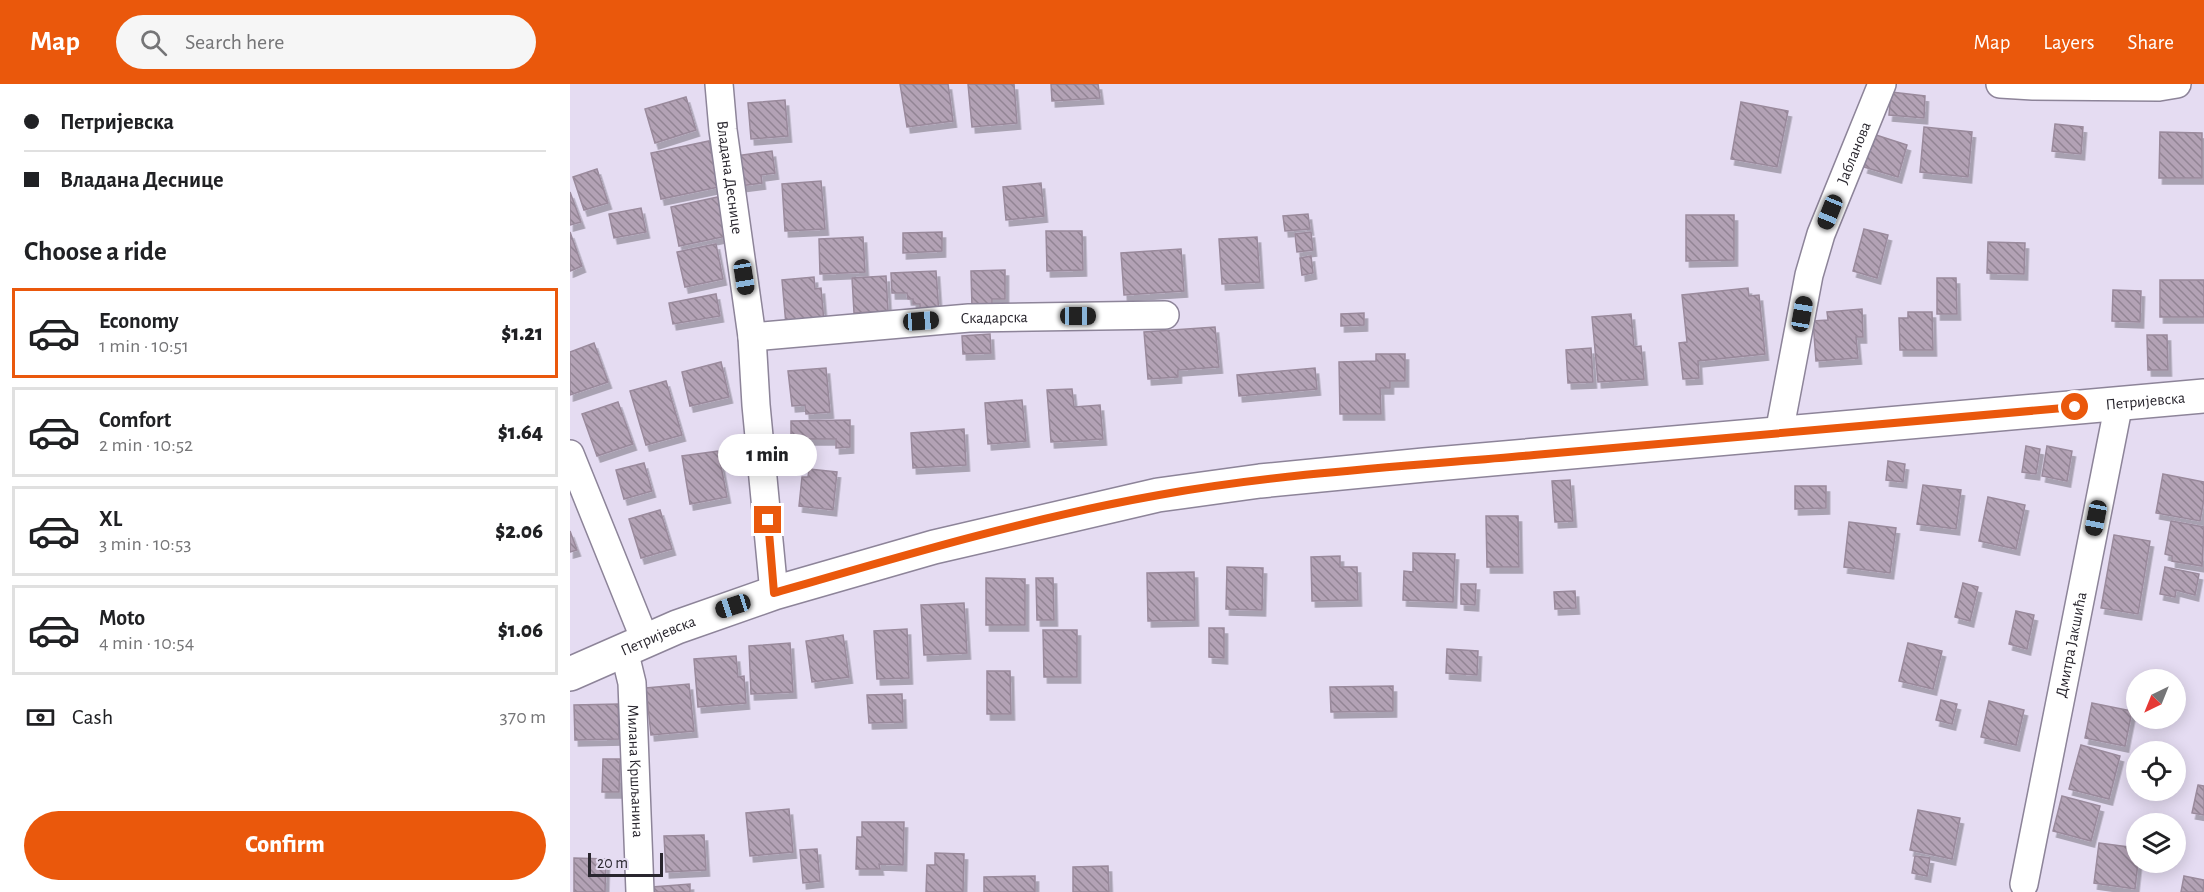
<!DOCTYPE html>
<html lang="en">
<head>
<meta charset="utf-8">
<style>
  body { margin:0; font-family:"Alegreya Sans",sans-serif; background:#f6f6f6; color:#202124; height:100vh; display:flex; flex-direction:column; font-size:22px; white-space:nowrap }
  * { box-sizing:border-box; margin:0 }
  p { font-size:20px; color:#757577 }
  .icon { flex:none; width:33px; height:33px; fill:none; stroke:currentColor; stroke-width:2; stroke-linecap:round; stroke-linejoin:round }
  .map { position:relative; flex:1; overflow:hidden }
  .details { display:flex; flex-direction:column; background:#fff; width:570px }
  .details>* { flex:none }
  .guide { display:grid; align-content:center; height:132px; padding:0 24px; background:#fff }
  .needle { width:39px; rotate:223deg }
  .controls { position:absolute; left:1556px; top:585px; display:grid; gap:12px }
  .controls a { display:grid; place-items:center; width:60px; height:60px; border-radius:50%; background:#fff; box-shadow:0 3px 15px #0003; font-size:30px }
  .scale { position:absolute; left:18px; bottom:15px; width:75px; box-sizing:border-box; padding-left:6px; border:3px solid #29262e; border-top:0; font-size:16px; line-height:21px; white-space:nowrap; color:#29262e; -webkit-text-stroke:4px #e5dcf2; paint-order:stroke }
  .end { position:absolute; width:27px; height:27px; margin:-14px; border:8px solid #ea580c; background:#fff; box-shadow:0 0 0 3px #fff }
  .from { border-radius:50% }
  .bubble { position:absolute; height:42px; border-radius:21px; background:#fff; box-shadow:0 3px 15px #0003; font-size:20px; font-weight:800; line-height:42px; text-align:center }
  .car { position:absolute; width:18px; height:36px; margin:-18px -9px; border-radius:8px; box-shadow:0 0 4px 2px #0007; background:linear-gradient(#222 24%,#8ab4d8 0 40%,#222 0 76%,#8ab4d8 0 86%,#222 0) }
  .guide b { display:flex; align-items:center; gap:21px; height:57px; font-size:22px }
  .guide b+b { border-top:2px solid #e0e0e0 }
  .guide i { width:15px; height:15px; background:#202124 }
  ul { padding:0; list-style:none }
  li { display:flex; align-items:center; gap:18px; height:90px; margin:0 12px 9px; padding:0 12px; border:3px solid #e0e0e0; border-radius:0px }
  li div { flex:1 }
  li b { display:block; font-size:22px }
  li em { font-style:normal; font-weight:800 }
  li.on { border-color:#ea580c }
  li>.icon { width:54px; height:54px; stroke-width:1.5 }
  h2 { padding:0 24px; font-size:27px; line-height:72px }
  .pay { display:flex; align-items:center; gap:15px; height:66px; padding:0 24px; font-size:22px }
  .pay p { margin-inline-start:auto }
  .button { display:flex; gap:12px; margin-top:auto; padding:12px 24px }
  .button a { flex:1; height:69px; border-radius:36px; background:#ea580c; color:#fff; font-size:24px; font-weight:800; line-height:69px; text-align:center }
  header { display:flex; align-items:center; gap:36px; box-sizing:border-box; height:84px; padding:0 30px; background:#ea580c; color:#fff }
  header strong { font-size:28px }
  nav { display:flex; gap:33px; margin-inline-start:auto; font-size:21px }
  .search { width:420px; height:54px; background:#f6f6f6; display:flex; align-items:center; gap:15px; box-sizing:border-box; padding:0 21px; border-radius:33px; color:#757577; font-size:22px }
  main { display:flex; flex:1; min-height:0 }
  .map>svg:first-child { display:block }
</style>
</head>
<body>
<header>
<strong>Map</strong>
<div class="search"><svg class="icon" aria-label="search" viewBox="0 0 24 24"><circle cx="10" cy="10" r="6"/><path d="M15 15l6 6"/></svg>Search here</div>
<nav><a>Map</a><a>Layers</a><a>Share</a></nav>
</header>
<main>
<section class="details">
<div class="guide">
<b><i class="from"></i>Петријевска</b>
<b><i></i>Владана Деснице</b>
</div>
<h2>Choose a ride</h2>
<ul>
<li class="on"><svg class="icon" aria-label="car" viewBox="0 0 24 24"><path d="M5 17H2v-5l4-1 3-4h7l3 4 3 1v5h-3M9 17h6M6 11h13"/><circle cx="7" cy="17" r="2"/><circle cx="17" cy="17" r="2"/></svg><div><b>Economy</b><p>1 min · 10:51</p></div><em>$1.21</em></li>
<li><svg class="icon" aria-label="car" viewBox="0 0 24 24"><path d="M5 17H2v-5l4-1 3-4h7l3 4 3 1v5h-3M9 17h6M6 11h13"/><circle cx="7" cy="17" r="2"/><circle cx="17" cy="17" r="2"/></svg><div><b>Comfort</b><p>2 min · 10:52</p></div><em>$1.64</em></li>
<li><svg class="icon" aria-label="car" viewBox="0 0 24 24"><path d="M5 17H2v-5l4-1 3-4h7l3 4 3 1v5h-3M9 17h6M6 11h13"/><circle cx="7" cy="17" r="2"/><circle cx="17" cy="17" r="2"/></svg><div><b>XL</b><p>3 min · 10:53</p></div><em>$2.06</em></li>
<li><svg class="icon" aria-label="car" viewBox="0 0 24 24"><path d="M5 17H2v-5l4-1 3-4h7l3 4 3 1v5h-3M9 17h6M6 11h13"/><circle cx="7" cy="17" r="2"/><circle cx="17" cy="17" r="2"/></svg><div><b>Moto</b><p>4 min · 10:54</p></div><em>$1.06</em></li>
</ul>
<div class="pay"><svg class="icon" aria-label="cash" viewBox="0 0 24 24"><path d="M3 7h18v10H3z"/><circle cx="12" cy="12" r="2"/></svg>Cash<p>370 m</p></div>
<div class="button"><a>Confirm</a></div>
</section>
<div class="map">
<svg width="1634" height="808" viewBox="0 0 1634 808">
  <defs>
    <pattern id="building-back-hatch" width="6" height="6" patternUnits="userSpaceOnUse" patternTransform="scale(1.5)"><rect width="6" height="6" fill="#b3a2b5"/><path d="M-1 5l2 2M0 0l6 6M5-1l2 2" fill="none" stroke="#928494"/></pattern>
    <filter id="shadow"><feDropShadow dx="3.5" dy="6" stdDeviation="0" flood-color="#0004"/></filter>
  </defs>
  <rect width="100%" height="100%" fill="#e5dcf2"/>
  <g fill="url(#building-back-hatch)" stroke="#9a8a9c" stroke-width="1.5" filter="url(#shadow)">
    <path d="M330,0H378L383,37L337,43Z"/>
    <path d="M398,0H444L447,39L402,43Z"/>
    <path d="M481,0H528L530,14L482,17Z"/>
    <path d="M1321,8L1355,12L1354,34L1319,31Z"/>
    <path d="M116,13L126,46L85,59L75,25Z"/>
    <path d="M215,16L218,52L181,55L178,19Z"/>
    <path d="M1171,18L1218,27L1207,83L1161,75Z"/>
    <path d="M1485,40L1513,43L1511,70L1482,67Z"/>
    <path d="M1354,43L1402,48L1398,93L1350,88Z"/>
    <path d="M1590,48L1632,49V94H1589Z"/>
    <path d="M1303,50L1337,61L1328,93L1294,83Z"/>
    <path d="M139,57L149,103L91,115L81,69Z"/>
    <path d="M202,67L205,89L191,91L192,99L170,102L166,72Z"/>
    <path d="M27,85L38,119L14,126L3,93Z"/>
    <path d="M251,97L255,145L215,147L212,100Z"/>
    <path d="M471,99L474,132L436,136L433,103Z"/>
    <path d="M0,108L11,138L0,141Z"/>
    <path d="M148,113L157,152L109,162L101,123Z"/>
    <path d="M71,124L76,148L44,154L39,130Z"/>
    <path d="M738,130L740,145L715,147L713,132Z"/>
    <path d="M1116,131H1164V176L1116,177Z"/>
    <path d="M1294,145L1318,151L1307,194L1283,187Z"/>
    <path d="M476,147H512L513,186L477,187Z"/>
    <path d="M0,148L12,182L0,187Z"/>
    <path d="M372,148V167L333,169V149Z"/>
    <path d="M741,148L743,166L727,168L725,150Z"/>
    <path d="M293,153L295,188L250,190L249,155Z"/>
    <path d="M687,153L690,198L652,200L649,155Z"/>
    <path d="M1418,158L1455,159L1454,190L1417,189Z"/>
    <path d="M146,160L153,195L115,203L107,168Z"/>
    <path d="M611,165L614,207L554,211L551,169Z"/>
    <path d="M741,172L743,189L732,191L730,174Z"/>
    <path d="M435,186V215H422V224H402L401,187Z"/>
    <path d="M366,187L369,230L350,231V220H343V215H338L337,209H322L321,189Z"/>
    <path d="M316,192L318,227L284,229L282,194Z"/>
    <path d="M244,193L245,205L251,204L254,238L216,241L212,196Z"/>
    <path d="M1367,194H1386L1387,230H1367Z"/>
    <rect x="1590" y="196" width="44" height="37"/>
    <path d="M1178,204L1179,212L1189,211L1195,270L1128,277L1129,294L1113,295L1109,259L1117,258L1112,211Z"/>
    <path d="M1543,206L1571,207L1570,238L1542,237Z"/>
    <path d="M146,210L150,232L103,240L99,219Z"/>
    <path d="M1292,225L1293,253H1286L1288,274L1246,277L1243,237L1258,236L1257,228Z"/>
    <path d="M1338,228H1362L1363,266H1330L1329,234H1338Z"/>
    <path d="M794,229V241L771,242V230Z"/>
    <path d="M1061,230L1064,263L1071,262L1074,295L1028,298L1022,233Z"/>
    <path d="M645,243L649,283L608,286V293L578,295L574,248Z"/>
    <path d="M420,250L421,269L393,270L392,252Z"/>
    <path d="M1577,251H1597L1598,286H1578Z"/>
    <path d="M24,259L38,298L0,311V268Z"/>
    <path d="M1021,264L1023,298L998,299L996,266Z"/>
    <path d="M806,270H835V297H820V304H810L811,330H770L769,278L806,277Z"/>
    <path d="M151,278L159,313L120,322L112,288Z"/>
    <path d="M256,284L260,328L236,330L235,321L222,322L218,287Z"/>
    <path d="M745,284L747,305L669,312L667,291Z"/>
    <path d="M96,297L112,351L76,361L60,307Z"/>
    <path d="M502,305L504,323L530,321L533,355L481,358L477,306Z"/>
    <path d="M452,316L456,357L418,360L415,319Z"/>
    <path d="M48,318L63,360L27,372L12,330Z"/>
    <path d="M280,336V363L266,364V355H221V337Z"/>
    <path d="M394,345L396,381L343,384L341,349Z"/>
    <path d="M1456,362L1470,365L1466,390L1452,388Z"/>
    <path d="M1477,362L1502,367L1497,397L1472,392Z"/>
    <path d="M148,367L157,413L120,420L112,372Z"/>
    <path d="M1318,377L1335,380L1333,398L1316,396Z"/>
    <path d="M74,379L82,407L54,415L46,386Z"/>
    <path d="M239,385L267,388L263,426L229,422L232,393H238Z"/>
    <path d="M1593,390L1634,398V415L1630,437L1586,429Z"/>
    <path d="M1000,396L1003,437L985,438L982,397Z"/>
    <path d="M1353,401L1391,406L1386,445L1347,440Z"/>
    <path d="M1225,402H1256V424L1225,425Z"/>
    <path d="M1418,413L1455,421L1446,465L1409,457Z"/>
    <path d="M90,426L102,465L71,474L59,435Z"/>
    <path d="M916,432H948L949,483H917Z"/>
    <path d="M1601,437L1634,443L1632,482L1602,477V472L1595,470Z"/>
    <path d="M1279,438L1326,444L1320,489L1274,483Z"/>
    <path d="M0,447L7,466L0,468Z"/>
    <path d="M1544,451L1580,457L1568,530L1531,524Z"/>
    <path d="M843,469L885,470L883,518L833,516L834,487L843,488Z"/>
    <path d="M770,472V483H787L788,516L742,517L741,473Z"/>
    <path d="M657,483L693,484L692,526L656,525Z"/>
    <path d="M1595,483L1629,490L1625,511L1606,506L1605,513L1590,510Z"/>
    <path d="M624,488L625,536L578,537L577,489Z"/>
    <path d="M416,494L455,495V541H416Z"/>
    <path d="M466,494H483L484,536H467Z"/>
    <path d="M1393,499L1408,503L1400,537L1385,533Z"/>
    <path d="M891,500H906L905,521L891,520Z"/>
    <path d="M1005,507L1006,524L985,525L984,508Z"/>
    <path d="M394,519L397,569L354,571L351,521Z"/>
    <path d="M1446,527L1464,531L1457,565L1439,560Z"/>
    <path d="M639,544H654V574L639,573Z"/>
    <path d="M337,545L339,594L307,595L304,547Z"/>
    <path d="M473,546H507V593H474Z"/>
    <path d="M273,551L279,593L242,598L236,557Z"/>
    <path d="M220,559L223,608L181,610L179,562Z"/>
    <path d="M1338,559L1372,567L1363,605L1329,597Z"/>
    <path d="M877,565L908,567L907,591L876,589Z"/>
    <path d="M166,572L168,593L174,592L176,619L128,623L124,575Z"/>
    <path d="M417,587H440L441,630H417Z"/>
    <path d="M119,600L124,647L81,651L76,604Z"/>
    <path d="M823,602V627L761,628L760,603Z"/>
    <path d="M332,610L333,638L299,639L297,611Z"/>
    <path d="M1371,616L1387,620L1382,640L1366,636Z"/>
    <path d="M1419,617L1454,626L1446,661L1411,653Z"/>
    <path d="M1522,619L1562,627L1555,662L1515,654Z"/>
    <path d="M48,620L49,655L5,656L4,621Z"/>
    <path d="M1511,661L1550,672L1539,715L1499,705Z"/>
    <path d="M33,675H50L49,708H32Z"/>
    <path d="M1628,701L1634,702V731L1622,729Z"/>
    <path d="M1492,712L1530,722L1521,757L1483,747Z"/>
    <path d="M219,725L223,768L180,772L176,729Z"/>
    <path d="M1348,726L1390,734L1382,775L1340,766Z"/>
    <path d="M292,738H334L333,781L309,780L310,785H286L287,753H292Z"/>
    <path d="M134,751L136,786L96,788L94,752Z"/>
    <path d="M1529,759L1566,764V778H1568L1565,805L1524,799Z"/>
    <path d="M247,765L250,797L233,799L230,766Z"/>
    <path d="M365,769L394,770L393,808H356L357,781H365Z"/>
    <path d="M1345,772L1360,774L1357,792L1342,789Z"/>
    <path d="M4,774L36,775L35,808H4Z"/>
    <path d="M538,782L539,808H503V783Z"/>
    <path d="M465,792V808H414V793Z"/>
    <path d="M1614,792L1634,796L1633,808H1611Z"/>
    <path d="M120,800V808H82V803Z"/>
  </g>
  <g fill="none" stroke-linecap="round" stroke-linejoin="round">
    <defs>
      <g id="minor">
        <path id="s1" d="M149,0L153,46L182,253L186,321L204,509"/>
        <path d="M1430,0L1463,2L1589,3L1607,0"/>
        <path id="s2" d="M182,253L399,234L595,231"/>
        <path id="s3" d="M1209,349L1239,191L1251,150L1312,0"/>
        <path d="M0,370L75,556"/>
        <path id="s4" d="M54,566L62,599L70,808"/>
        <path id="s5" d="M1454,800L1549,319"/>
      </g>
      <g id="secondary">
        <path id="s6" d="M0,590L107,543L204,509L364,463L588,411L690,397L854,381L1634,312"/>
      </g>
    </defs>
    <use href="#minor" stroke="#8d8499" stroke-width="30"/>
    <use href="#secondary" stroke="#8d8499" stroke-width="36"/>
    <use href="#minor" stroke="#fff" stroke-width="27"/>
    <use href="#secondary" stroke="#fff" stroke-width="33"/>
  </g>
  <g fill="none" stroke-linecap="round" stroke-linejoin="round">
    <path stroke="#ea580c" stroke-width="8" d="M198,436L204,509C331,472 459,434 589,411C712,389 839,382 964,371C1144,355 1324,339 1505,323"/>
  </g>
  <g text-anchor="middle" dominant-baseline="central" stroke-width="6" stroke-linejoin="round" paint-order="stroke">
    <g font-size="16" fill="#29262e" stroke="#e5dcf2">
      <text stroke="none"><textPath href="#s3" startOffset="291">Јабланова</textPath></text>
      <text stroke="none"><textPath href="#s1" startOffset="94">Владана Деснице</textPath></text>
      <text stroke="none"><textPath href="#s2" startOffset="243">Скадарска</textPath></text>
      <text stroke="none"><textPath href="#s6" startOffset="1608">Петријевска</textPath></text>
      <text stroke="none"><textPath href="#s6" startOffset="96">Петријевска</textPath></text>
      <text stroke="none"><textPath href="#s5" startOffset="244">Дмитра Јакшића</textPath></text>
      <text stroke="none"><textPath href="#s4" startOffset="122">Милана Кршљанина</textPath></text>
    </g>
  </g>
</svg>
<div class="controls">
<a><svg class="needle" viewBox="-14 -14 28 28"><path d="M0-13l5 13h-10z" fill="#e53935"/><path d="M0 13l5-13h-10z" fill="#757577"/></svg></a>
<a><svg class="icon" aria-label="locate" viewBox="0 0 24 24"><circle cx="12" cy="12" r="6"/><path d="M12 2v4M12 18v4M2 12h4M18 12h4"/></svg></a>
<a><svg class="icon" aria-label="layers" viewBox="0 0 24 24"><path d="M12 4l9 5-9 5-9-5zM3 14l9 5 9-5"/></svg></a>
</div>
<div class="scale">20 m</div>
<i class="end from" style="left:1505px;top:323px"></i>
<i class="end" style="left:198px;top:436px"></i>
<div class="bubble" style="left:148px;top:350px;width:99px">1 min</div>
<i class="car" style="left:1260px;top:128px;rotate:202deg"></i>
<i class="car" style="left:174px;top:193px;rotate:171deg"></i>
<i class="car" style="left:1232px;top:230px;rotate:10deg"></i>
<i class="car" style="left:508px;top:232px;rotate:90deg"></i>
<i class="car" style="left:351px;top:237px;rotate:86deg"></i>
<i class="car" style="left:1526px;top:434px;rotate:191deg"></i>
<i class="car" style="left:163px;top:522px;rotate:252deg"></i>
</div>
</main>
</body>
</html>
